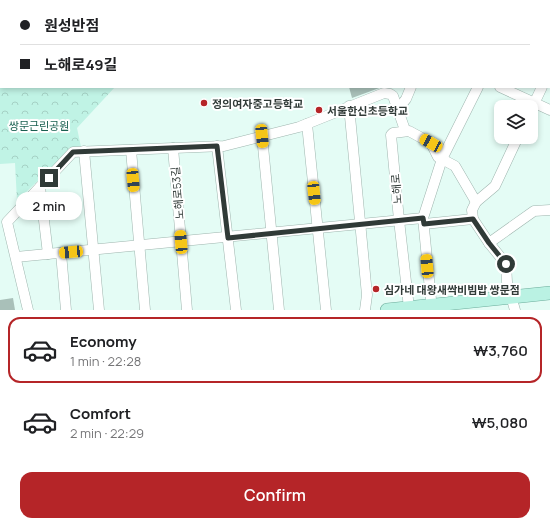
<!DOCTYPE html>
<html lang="en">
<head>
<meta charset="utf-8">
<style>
  body { margin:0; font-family:Manrope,"Noto Sans KR",sans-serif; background:#f2f2f2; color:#202124; height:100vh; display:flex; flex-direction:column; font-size:15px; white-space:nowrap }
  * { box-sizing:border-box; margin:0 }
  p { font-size:13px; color:#757577 }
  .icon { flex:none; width:22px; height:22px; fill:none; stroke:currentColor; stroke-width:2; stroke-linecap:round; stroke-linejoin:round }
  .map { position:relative; height:310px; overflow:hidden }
  .sheet { display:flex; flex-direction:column; background:#fff; flex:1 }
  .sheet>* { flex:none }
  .top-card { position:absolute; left:0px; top:0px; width:550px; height:88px; box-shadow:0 2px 6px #0003; display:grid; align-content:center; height:88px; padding:0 20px; background:#fff }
  .controls { position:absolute; left:494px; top:100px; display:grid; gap:8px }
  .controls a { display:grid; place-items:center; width:44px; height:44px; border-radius:8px; background:#fff; box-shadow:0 2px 6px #0003; font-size:20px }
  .end { position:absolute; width:18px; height:18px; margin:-9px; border:5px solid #303a37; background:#fff; box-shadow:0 0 0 2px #fff }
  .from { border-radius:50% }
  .bubble { position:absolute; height:28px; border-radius:12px; background:#fff; box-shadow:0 2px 6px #0003; font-size:13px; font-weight:600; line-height:28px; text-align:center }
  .car { position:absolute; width:12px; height:24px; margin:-12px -6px; border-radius:5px; box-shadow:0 0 3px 1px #0007; background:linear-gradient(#f5c518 24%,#345 0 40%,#f5c518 0 76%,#345 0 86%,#f5c518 0) }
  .top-card b { display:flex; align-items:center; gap:14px; height:38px; font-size:15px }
  .top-card b+b { border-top:1px solid #e0e0e0 }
  .top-card i { width:10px; height:10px; background:#202124 }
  ul { padding:7px 0 0; list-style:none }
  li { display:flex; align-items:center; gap:12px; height:66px; margin:0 8px 6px; padding:0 12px; border:2px solid transparent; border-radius:12px }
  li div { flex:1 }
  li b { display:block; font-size:15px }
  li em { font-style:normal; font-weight:600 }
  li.on { border-color:#b52528 }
  li>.icon { width:36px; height:36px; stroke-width:1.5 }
  .action { display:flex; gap:8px; margin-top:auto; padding:8px 20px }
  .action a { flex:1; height:46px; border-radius:12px; background:#b52528; color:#fff; font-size:16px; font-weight:600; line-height:46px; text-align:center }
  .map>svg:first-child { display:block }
</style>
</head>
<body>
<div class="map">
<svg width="550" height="310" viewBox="0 0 550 310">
  <defs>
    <pattern id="forest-crowns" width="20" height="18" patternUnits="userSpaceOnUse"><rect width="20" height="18" fill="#c0f3e5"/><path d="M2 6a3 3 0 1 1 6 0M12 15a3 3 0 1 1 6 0" fill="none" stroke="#a5d1c5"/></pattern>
  </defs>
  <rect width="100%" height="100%" fill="#e4fcf5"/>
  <path fill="url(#forest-crowns)" d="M0,0L164,1H1V87H115L77,128L81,147H70L66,153L17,201L15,163L0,164Z"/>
  <g fill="#a9c0b9">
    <path d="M349,87H382L352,98Z"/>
    <path d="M13,298L15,310H0V300Z"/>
  </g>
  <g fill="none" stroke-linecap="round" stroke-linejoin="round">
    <defs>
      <g id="minor">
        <path d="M446,1V0"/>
        <path d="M517,1L518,0"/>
        <path d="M549,72L550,70"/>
        <path d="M500,87L550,110"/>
        <path d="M349,106L367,295L365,310"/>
        <path d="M398,109L406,99L411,87"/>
        <path d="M531,110L542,87"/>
        <path d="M307,124L326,310"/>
        <path d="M262,136L279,310"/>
        <path d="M217,146L236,310"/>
        <path d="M173,148L187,310"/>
        <path d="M131,150L145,310"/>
        <path d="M84,151L99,310"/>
        <path d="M40,187L48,254"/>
        <path d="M424,224L473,219"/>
        <path d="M489,243L534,211L550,210"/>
        <path d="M61,253L66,310"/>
        <path d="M16,257L423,218"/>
        <path d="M409,308L399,220L391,135L393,133L409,131L431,143L438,157L455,166L476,202"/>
        <path d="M28,310L7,222L73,152L224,146L299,127L384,93L390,94L393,96L405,130"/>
        <path d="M432,310L423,218L442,159L478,87"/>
        <path d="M515,310L507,282L506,264L489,243L473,219L472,210L476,202L495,186L518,137"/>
      </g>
      <path id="major" d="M387,310L550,293"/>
    </defs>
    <use href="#minor" stroke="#9eb5ae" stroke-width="11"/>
    <use href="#major" stroke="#6cac9b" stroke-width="14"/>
    <use href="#minor" stroke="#fff" stroke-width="10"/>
    <use href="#major" stroke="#baf2e3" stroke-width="13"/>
  </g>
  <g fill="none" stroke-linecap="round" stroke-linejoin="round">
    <path stroke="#303a37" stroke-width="5" d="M49,178L73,152L217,146L228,238L423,218L424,224L473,219L489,243L506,264"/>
  </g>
  <g fill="#b52528" stroke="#fff" stroke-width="1.5">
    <circle cx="204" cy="103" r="4"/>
    <circle cx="319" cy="110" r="4"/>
    <circle cx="376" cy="289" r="4"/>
  </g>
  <g text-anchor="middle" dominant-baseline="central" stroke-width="4" stroke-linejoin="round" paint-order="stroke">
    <g font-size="11" font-weight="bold" fill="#303a37" stroke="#fff" text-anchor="start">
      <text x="212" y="103">정의여자중고등학교</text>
      <text x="327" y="110">서울한신초등학교</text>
      <text x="384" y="289">심가네 대왕새싹비빔밥 쌍문점</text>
    </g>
    <g font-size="11" fill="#1a6051" stroke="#fff">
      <text x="39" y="125">쌍문근린공원</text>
    </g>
    <g font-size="11" fill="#303a37" stroke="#fff">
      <text transform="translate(396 189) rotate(-95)">노해로</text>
      <text transform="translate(177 193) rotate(-95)">노해로53길</text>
    </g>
  </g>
</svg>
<div class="controls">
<a><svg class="icon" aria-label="layers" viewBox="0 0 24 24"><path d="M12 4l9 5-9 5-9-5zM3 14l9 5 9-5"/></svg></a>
</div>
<i class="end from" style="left:506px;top:264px"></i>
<i class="end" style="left:49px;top:178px"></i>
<div class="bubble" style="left:16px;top:192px;width:66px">2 min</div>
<i class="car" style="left:262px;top:136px;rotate:174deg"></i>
<i class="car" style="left:431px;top:143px;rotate:299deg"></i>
<i class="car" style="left:133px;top:180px;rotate:175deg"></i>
<i class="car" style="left:314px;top:193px;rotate:174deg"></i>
<i class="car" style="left:181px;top:242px;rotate:355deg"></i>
<i class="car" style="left:71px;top:252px;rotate:265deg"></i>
<i class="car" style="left:427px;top:266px;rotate:355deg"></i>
<div class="top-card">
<b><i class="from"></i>원성반점</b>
<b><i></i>노해로49길</b>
</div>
</div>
<section class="sheet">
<ul>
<li class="on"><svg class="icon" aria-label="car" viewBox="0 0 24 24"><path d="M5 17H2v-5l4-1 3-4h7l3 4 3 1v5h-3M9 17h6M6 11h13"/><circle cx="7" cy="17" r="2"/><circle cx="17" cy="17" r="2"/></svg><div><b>Economy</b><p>1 min · 22:28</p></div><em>₩3,760</em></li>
<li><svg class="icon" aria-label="car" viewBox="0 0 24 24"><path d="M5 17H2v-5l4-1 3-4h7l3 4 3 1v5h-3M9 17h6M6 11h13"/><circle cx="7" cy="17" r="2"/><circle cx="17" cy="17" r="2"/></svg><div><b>Comfort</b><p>2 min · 22:29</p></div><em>₩5,080</em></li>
</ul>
<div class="action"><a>Confirm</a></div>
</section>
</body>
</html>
